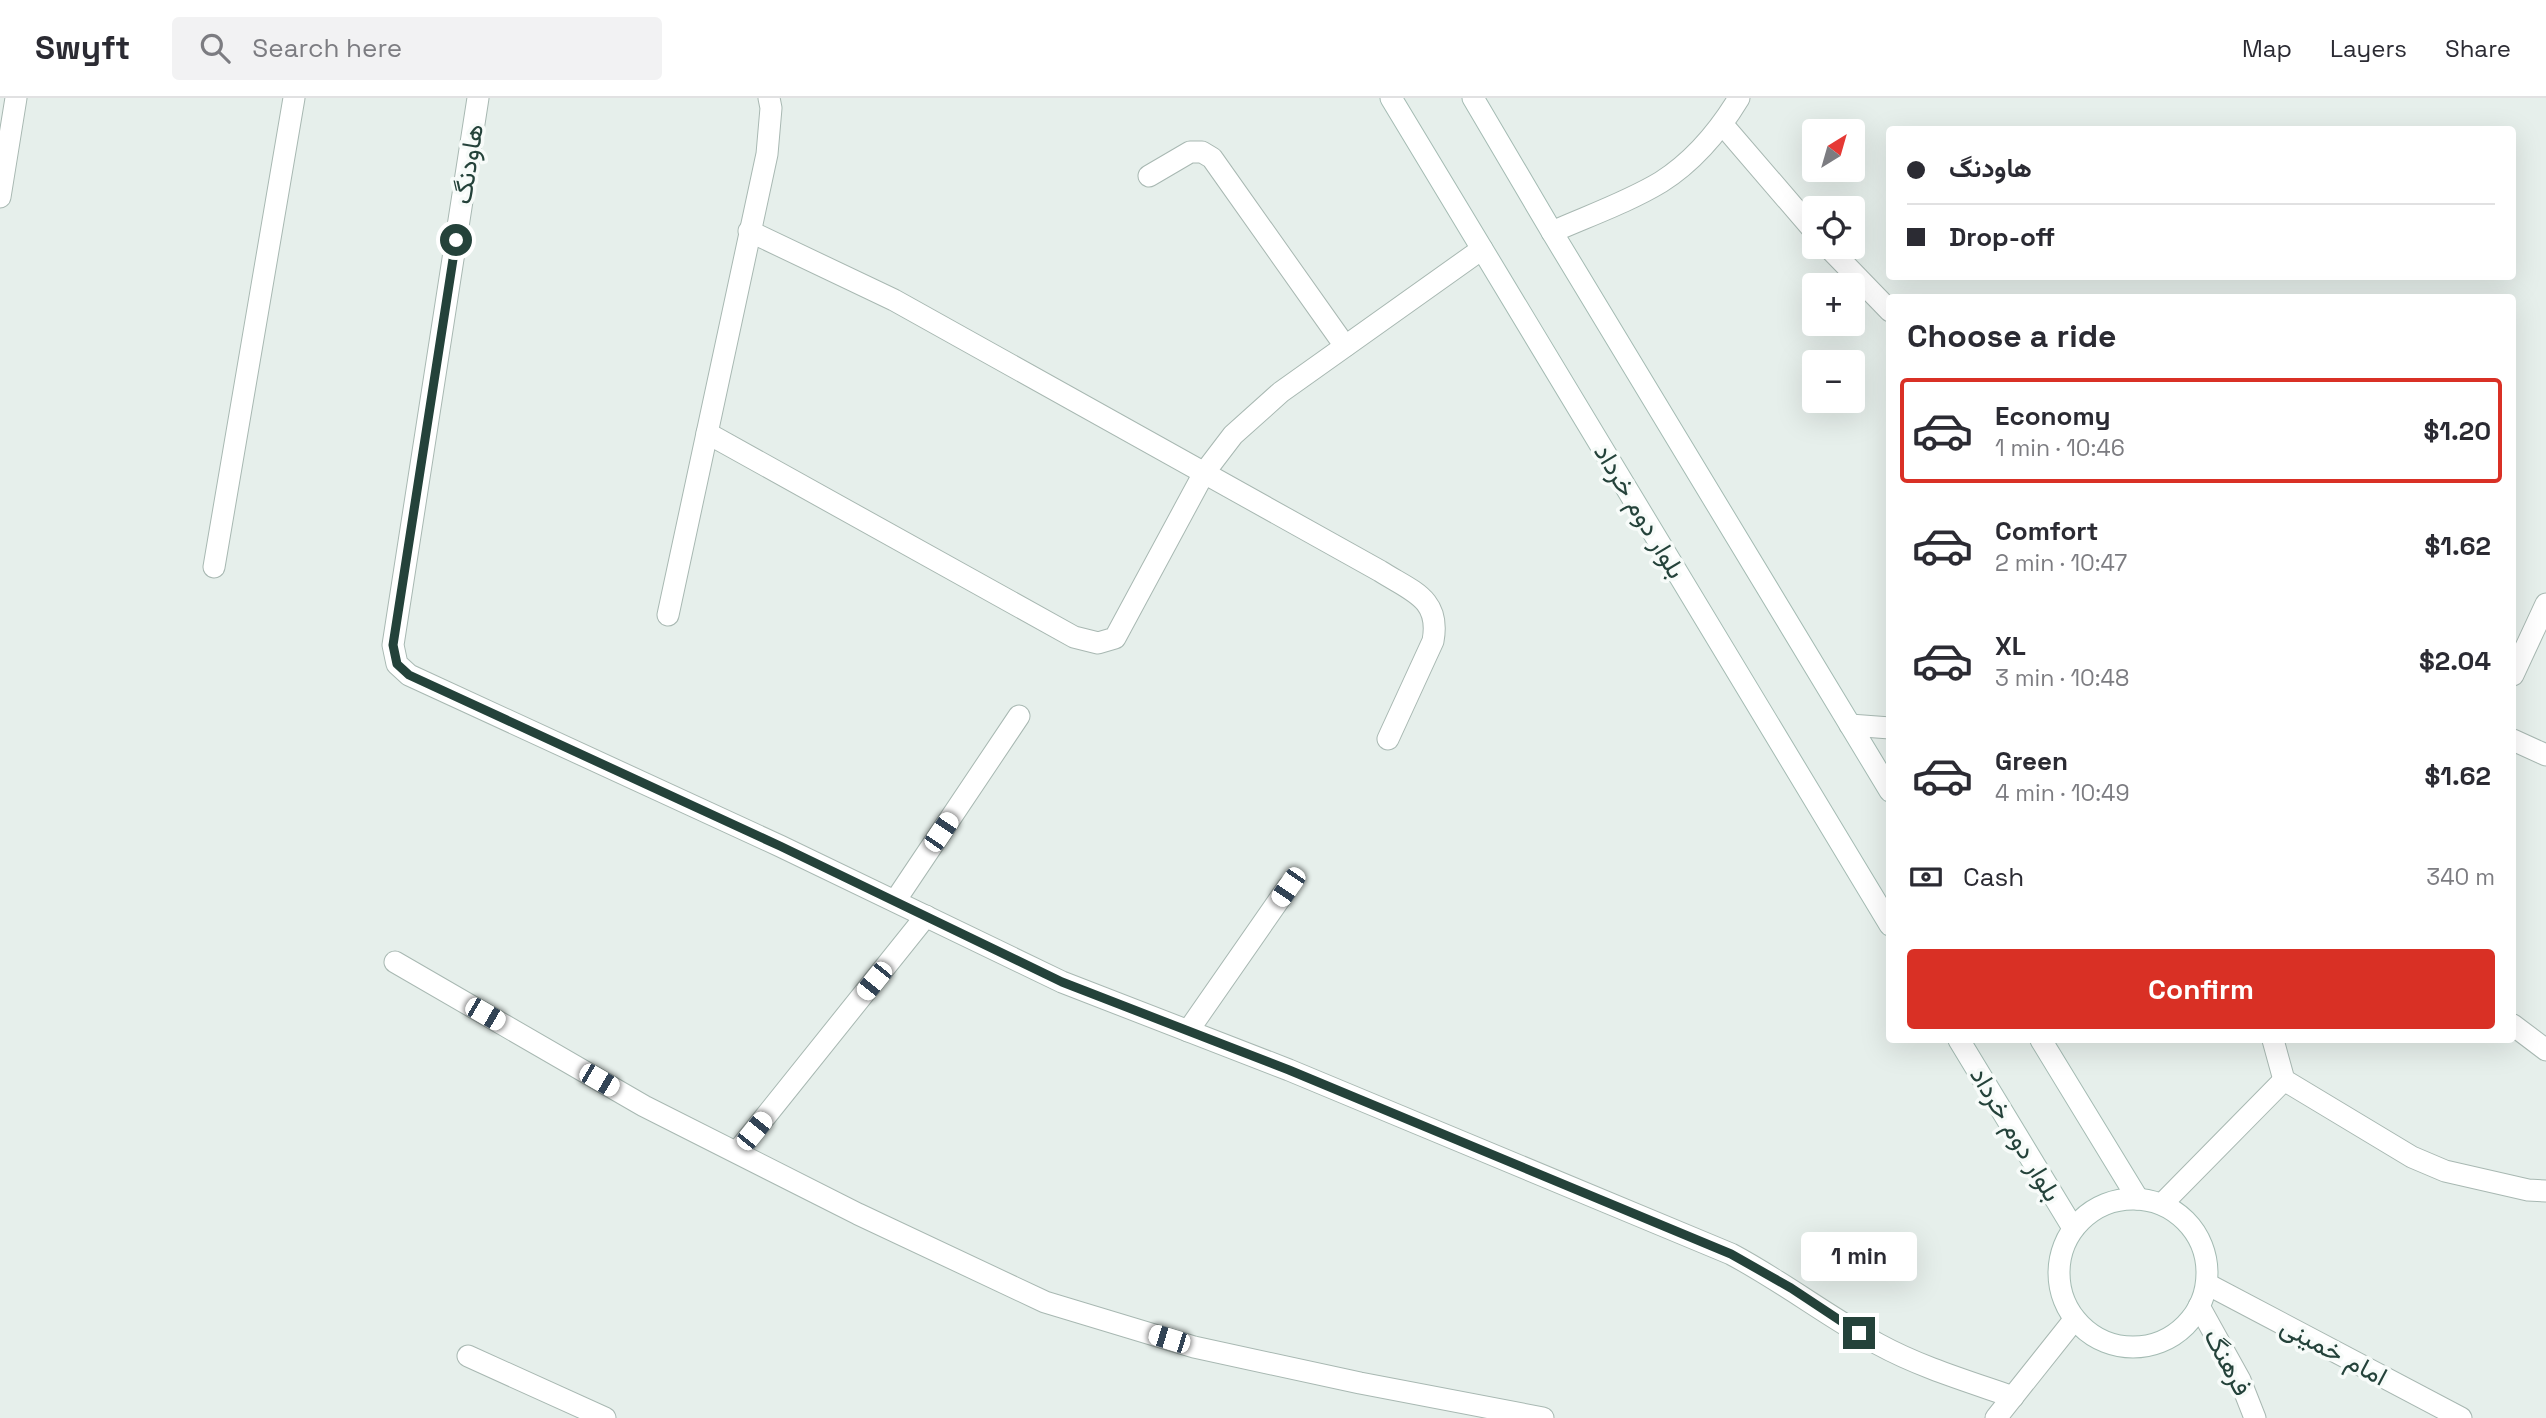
<!DOCTYPE html>
<html lang="en">
<head>
<meta charset="utf-8">
<style>
  body { margin:0; font-family:"Space Grotesk",Vazirmatn,sans-serif; background:#f2f2f3; color:#2b2b33; height:100vh; display:flex; flex-direction:column; font-size:26px; white-space:nowrap }
  * { box-sizing:border-box; margin:0 }
  p { font-size:23px; color:#7c7c81 }
  .icon { flex:none; width:38px; height:38px; fill:none; stroke:currentColor; stroke-width:2; stroke-linecap:round; stroke-linejoin:round }
  .map { position:relative; flex:1; overflow:hidden }
  .side { position:absolute; left:1886px; top:196px; width:630px; height:749px; display:flex; flex-direction:column; background:#fff; border-radius:7px; box-shadow:0 7px 28px #0002 }
  .side>* { flex:none }
  .banner { position:absolute; left:1886px; top:28px; width:630px; height:154px; border-radius:7px; box-shadow:0 7px 28px #0002; display:grid; align-content:center; height:154px; padding:0 21px; background:#fff }
  .needle { width:46px; rotate:37deg }
  .fabs { position:absolute; left:1802px; top:21px; display:grid; gap:14px }
  .fabs a { display:grid; place-items:center; width:63px; height:63px; border-radius:7px; background:#fff; box-shadow:0 7px 28px #0002; font-size:35px }
  .end { position:absolute; width:32px; height:32px; margin:-16px; border:9px solid #24423a; background:#fff; box-shadow:0 0 0 4px #fff }
  .from { border-radius:50% }
  .bubble { position:absolute; height:49px; border-radius:7px; background:#fff; box-shadow:0 7px 28px #0002; font-size:23px; font-weight:700; line-height:49px; text-align:center }
  .car { position:absolute; width:21px; height:42px; margin:-21px -10px; border-radius:9px; box-shadow:0 0 5px 2px #0007; background:linear-gradient(#fff 24%,#345 0 40%,#fff 0 76%,#345 0 86%,#fff 0) }
  .banner b { display:flex; align-items:center; gap:24px; height:66px; font-size:26px }
  .banner b+b { border-top:2px solid #e1e1e2 }
  .banner i { width:18px; height:18px; background:#2b2b33 }
  ul { padding:0; list-style:none }
  li { display:flex; align-items:center; gap:21px; height:105px; margin:0 14px 10px; padding:0 7px; border:4px solid transparent; border-radius:7px }
  li div { flex:1 }
  li b { display:block; font-size:26px }
  li em { font-style:normal; font-weight:700 }
  li.current { border-color:#d93025 }
  li>.icon { width:63px; height:63px; stroke-width:1.5 }
  h2 { padding:0 21px; font-size:32px; line-height:84px }
  .pay { display:flex; align-items:center; gap:18px; height:77px; padding:0 21px; font-size:26px }
  .pay p { margin-inline-start:auto }
  .primary-button { display:flex; gap:14px; margin-top:auto; padding:14px 21px }
  .primary-button a { flex:1; height:80px; border-radius:7px; background:#d93025; color:#fff; font-size:28px; font-weight:700; line-height:80px; text-align:center }
  header { display:flex; align-items:center; gap:42px; box-sizing:border-box; height:98px; padding:0 35px; background:#fff; border-bottom:2px solid #e1e1e2 }
  header strong { font-size:33px }
  nav { display:flex; gap:38px; margin-inline-start:auto; font-size:24px }
  .search { width:490px; height:63px; background:#f2f2f3; display:flex; align-items:center; gap:18px; box-sizing:border-box; padding:0 24px; border-radius:7px; color:#7c7c81; font-size:26px }
  .map>svg:first-child { display:block }
</style>
</head>
<body>
<header>
<strong>Swyft</strong>
<div class="search"><svg class="icon" aria-label="search" viewBox="0 0 24 24"><circle cx="10" cy="10" r="6"/><path d="M15 15l6 6"/></svg>Search here</div>
<nav><a>Map</a><a>Layers</a><a>Share</a></nav>
</header>
<div class="map">
<svg width="2546" height="1320" viewBox="0 0 2546 1320">
  <rect width="100%" height="100%" fill="#e6efeb"/>
  <g fill="none" stroke-linecap="round" stroke-linejoin="round">
    <defs>
      <g id="street">
        <path d="M478,0L393,547L397,566L409,577L780,748L1062,884L1289,972L1731,1156C1782,1183 1827,1218 1878,1246C1920,1269 1967,1283 2013,1299"/>
        <path d="M1723,27L1815,134"/>
        <path d="M1149,78L1190,54H1202L1212,60L1345,248"/>
        <path d="M0,99L16,0"/>
        <path d="M749,133L894,202L1380,473C1411,493 1441,500 1433,543L1388,641"/>
        <path d="M1552,134C1588,118 1628,104 1661,84C1694,63 1719,33 1739,0"/>
        <path d="M1828,149L1890,213"/>
        <path d="M707,335L1074,539L1098,545L1115,540L1204,375L1233,337L1281,294L1482,151"/>
        <path d="M214,469L294,0"/>
        <path d="M668,517L767,56L771,10L769,0"/>
        <path d="M2513,577L2546,506"/>
        <path d="M1850,627L1890,630"/>
        <path d="M2513,642L2546,657"/>
        <path d="M895,803L1019,618"/>
        <path d="M395,864L644,1008L858,1116L1045,1204L1194,1249L1360,1285L1543,1320"/>
        <path d="M2513,927L2546,952"/>
        <path d="M1188,933L1288,789"/>
        <path d="M2273,942L2284,982L2412,1059L2445,1073L2528,1092L2546,1093"/>
        <path d="M737,1054L926,818"/>
        <path d="M2162,1106L2284,982"/>
        <path d="M2207,1186L2461,1320"/>
        <path d="M2199,1208L2240,1282L2255,1320"/>
        <path d="M468,1258L605,1320"/>
        <path d="M1996,1320L2074,1222"/>
      </g>
      <g id="secondary">
        <path d="M1391,0L1890,827"/>
        <path d="M1473,0L1552,134L1890,693"/>
        <path d="M1959,942L2073,1130"/>
        <path d="M2041,942L2138,1101"/>
        <circle cx="2133" cy="1175" r="74"/>
      </g>
    </defs>
    <use href="#street" stroke="#a8b8b2" stroke-width="23"/>
    <use href="#secondary" stroke="#a4bbb3" stroke-width="23"/>
    <use href="#street" stroke="#fff" stroke-width="21"/>
    <use href="#secondary" stroke="#fff" stroke-width="21"/>
  </g>
  <g fill="none" stroke-linecap="round" stroke-linejoin="round">
    <path stroke="#24423a" stroke-width="9" d="M456,142L393,547L397,566L409,577L780,748L1062,884L1289,972L1731,1156L1791,1190L1859,1235"/>
  </g>
  <g text-anchor="middle" dominant-baseline="central" stroke-width="7" stroke-linejoin="round" paint-order="stroke">
    <g font-size="26" fill="#24423a" stroke="#f7fbf9">
      <text transform="translate(468 66) rotate(-81)">هاودنگ</text>
      <text transform="translate(1640 413) rotate(59)">بلوار دوم خرداد</text>
      <text transform="translate(2016 1036) rotate(59)">بلوار دوم خرداد</text>
      <text transform="translate(2334 1253) rotate(28)">امام خمینی</text>
      <text transform="translate(2228 1264) rotate(62)">فرهنگ</text>
    </g>
  </g>
</svg>
<div class="fabs">
<a><svg class="needle" viewBox="-14 -14 28 28"><path d="M0-13l5 13h-10z" fill="#e53935"/><path d="M0 13l5-13h-10z" fill="#7c7c81"/></svg></a>
<a><svg class="icon" aria-label="locate" viewBox="0 0 24 24"><circle cx="12" cy="12" r="6"/><path d="M12 2v4M12 18v4M2 12h4M18 12h4"/></svg></a>
<a>+</a>
<a>−</a>
</div>
<i class="end from" style="left:456px;top:142px"></i>
<i class="end" style="left:1859px;top:1235px"></i>
<div class="bubble" style="left:1801px;top:1134px;width:116px">1 min</div>
<i class="car" style="left:941px;top:734px;rotate:34deg"></i>
<i class="car" style="left:1288px;top:789px;rotate:214deg"></i>
<i class="car" style="left:874px;top:883px;rotate:219deg"></i>
<i class="car" style="left:485px;top:916px;rotate:120deg"></i>
<i class="car" style="left:599px;top:982px;rotate:120deg"></i>
<i class="car" style="left:754px;top:1033px;rotate:39deg"></i>
<i class="car" style="left:1169px;top:1241px;rotate:287deg"></i>
<div class="banner">
<b><i class="from"></i>هاودنگ</b>
<b><i></i>Drop-off</b>
</div>
<section class="side">
<h2>Choose a ride</h2>
<ul>
<li class="current"><svg class="icon" aria-label="car" viewBox="0 0 24 24"><path d="M5 17H2v-5l4-1 3-4h7l3 4 3 1v5h-3M9 17h6M6 11h13"/><circle cx="7" cy="17" r="2"/><circle cx="17" cy="17" r="2"/></svg><div><b>Economy</b><p>1 min · 10:46</p></div><em>$1.20</em></li>
<li><svg class="icon" aria-label="car" viewBox="0 0 24 24"><path d="M5 17H2v-5l4-1 3-4h7l3 4 3 1v5h-3M9 17h6M6 11h13"/><circle cx="7" cy="17" r="2"/><circle cx="17" cy="17" r="2"/></svg><div><b>Comfort</b><p>2 min · 10:47</p></div><em>$1.62</em></li>
<li><svg class="icon" aria-label="car" viewBox="0 0 24 24"><path d="M5 17H2v-5l4-1 3-4h7l3 4 3 1v5h-3M9 17h6M6 11h13"/><circle cx="7" cy="17" r="2"/><circle cx="17" cy="17" r="2"/></svg><div><b>XL</b><p>3 min · 10:48</p></div><em>$2.04</em></li>
<li><svg class="icon" aria-label="car" viewBox="0 0 24 24"><path d="M5 17H2v-5l4-1 3-4h7l3 4 3 1v5h-3M9 17h6M6 11h13"/><circle cx="7" cy="17" r="2"/><circle cx="17" cy="17" r="2"/></svg><div><b>Green</b><p>4 min · 10:49</p></div><em>$1.62</em></li>
</ul>
<div class="pay"><svg class="icon" aria-label="cash" viewBox="0 0 24 24"><path d="M3 7h18v10H3z"/><circle cx="12" cy="12" r="2"/></svg>Cash<p>340 m</p></div>
<div class="primary-button"><a>Confirm</a></div>
</section>
</div>
</body>
</html>
